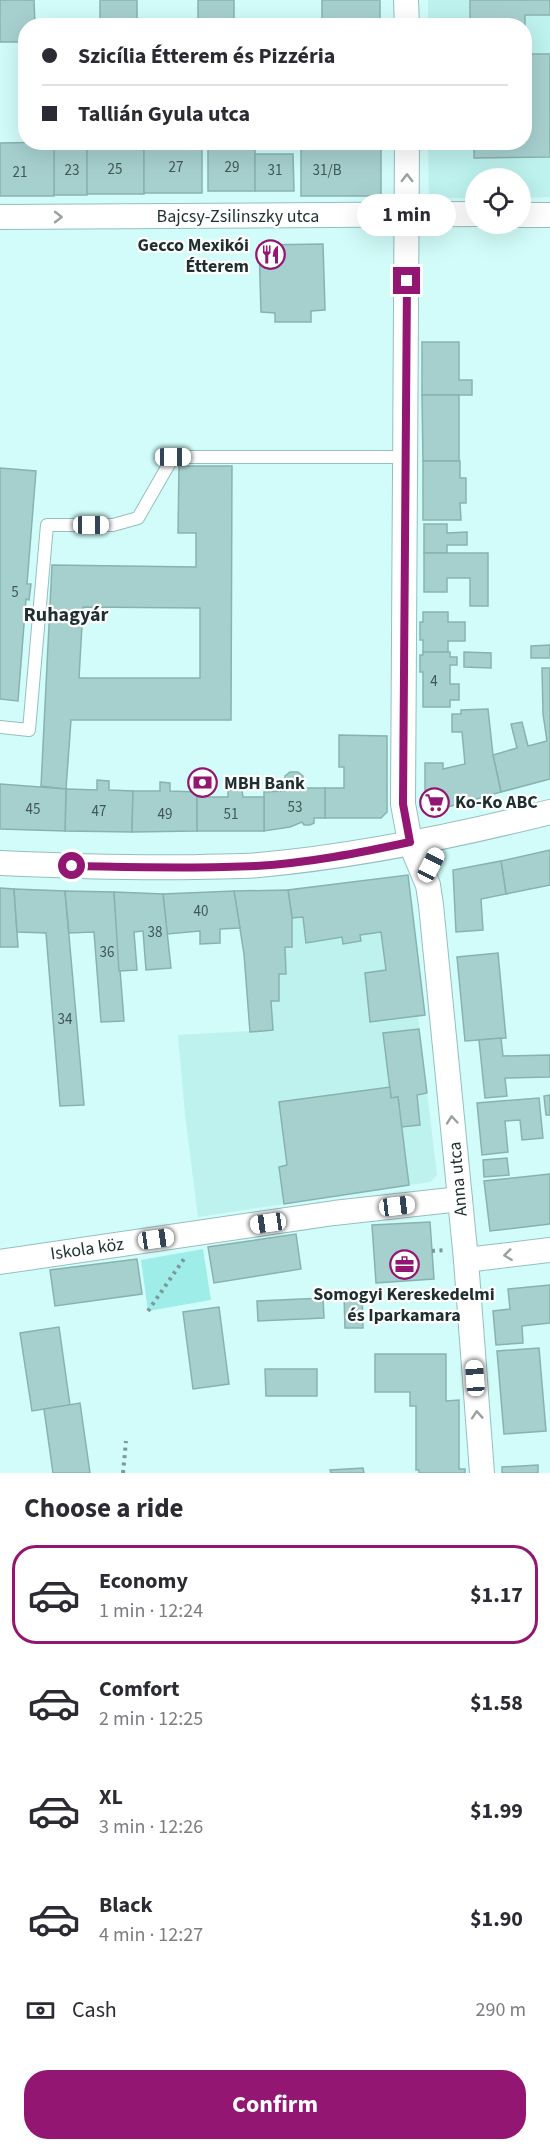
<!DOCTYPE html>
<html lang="en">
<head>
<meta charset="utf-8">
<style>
  body { margin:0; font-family:"Source Sans 3",sans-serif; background:#f2f2f3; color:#2b2b33; height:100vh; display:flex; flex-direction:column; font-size:22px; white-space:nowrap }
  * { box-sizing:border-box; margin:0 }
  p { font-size:20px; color:#7c7c81 }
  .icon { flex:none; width:33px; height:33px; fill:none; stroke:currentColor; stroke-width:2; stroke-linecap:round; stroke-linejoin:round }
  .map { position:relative; height:1473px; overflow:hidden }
  .sheet { display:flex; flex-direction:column; background:#fff; flex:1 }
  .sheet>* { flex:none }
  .hud { position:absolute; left:18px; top:18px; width:514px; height:132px; border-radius:24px; box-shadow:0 6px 24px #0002; display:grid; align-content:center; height:132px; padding:0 24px; background:#fff }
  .fabs { position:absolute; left:465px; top:168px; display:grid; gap:12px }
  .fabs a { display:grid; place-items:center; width:66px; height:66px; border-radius:50%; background:#fff; box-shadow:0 6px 24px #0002; font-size:30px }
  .end { position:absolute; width:27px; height:27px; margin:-14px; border:8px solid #931772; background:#fff; box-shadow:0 0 0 3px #fff }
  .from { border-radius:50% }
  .bubble { position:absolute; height:42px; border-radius:21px; background:#fff; box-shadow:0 6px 24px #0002; font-size:20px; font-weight:700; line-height:42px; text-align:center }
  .car { position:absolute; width:18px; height:36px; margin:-18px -9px; border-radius:8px; box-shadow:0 0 4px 2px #0007; background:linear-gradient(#fff 24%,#345 0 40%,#fff 0 76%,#345 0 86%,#fff 0) }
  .hud b { display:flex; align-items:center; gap:21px; height:57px; font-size:22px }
  .hud b+b { border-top:2px solid #e1e1e2 }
  .hud i { width:15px; height:15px; background:#2b2b33 }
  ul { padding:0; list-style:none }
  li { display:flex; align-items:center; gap:18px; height:99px; margin:0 12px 9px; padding:0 12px; border:3px solid transparent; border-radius:24px }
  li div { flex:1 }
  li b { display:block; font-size:22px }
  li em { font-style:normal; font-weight:700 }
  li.current { border-color:#931772 }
  li>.icon { width:54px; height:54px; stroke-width:1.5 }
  h2 { padding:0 24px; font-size:27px; line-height:72px }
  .pay { display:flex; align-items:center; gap:15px; height:66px; padding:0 24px; font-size:22px }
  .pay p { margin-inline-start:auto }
  .action { display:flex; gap:12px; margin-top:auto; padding:12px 24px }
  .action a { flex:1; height:69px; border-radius:24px; background:#931772; color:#fff; font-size:24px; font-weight:700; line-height:69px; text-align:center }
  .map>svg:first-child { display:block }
</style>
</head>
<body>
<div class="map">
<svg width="550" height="1473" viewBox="0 0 550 1473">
  <rect width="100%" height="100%" fill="#d1fcf9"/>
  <g fill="#bdf2ef">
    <path d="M428,0H550V197L521,198L520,178H476L475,198H429L428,143L525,142V26L428,25Z"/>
    <path d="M408,875L425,1015L418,1017L437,1175L430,1182L198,1217L185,1114L178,1035L250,1031L244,954L234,891L288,890Z"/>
  </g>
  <path fill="#9fede9" d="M203,1249L211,1300L148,1311L141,1260Z"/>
  <g fill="#a6d0ce" stroke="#88b2af" stroke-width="1.5" fill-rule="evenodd">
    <path d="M0,0H34L35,26H26V42H0Z"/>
    <rect x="100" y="0" width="37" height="26"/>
    <rect x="198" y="0" width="36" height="26"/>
    <path d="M322,0H380V26H349V21H322Z"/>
    <path d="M470,0H550V15H525V26H470Z"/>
    <path d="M525,54H550V157L474,158V142H525Z"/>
    <rect x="54" y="142" width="33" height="53"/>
    <path d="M54,142V196H0V143Z"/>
    <rect x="87" y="142" width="57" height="52"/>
    <path d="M144,142H167V149H202V193H144Z"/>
    <path d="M231,142H255V191H208V148H232Z"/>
    <path d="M342,142H381V196H301V148L342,147Z"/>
    <path d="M255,154H293L294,191H255Z"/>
    <path d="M323,244L325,310L311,311V322H275V313L261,312L259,245Z"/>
    <path d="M422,342H459V380H472V395H422Z"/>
    <path d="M422,395H459V461H423Z"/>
    <path d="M423,461H460V478H466V503H460L461,520H423Z"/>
    <path d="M179,466H232L231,720H71L66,789L41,786L52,565L196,567V533H178ZM83,607L200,608V678H79Z"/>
    <path d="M0,468L36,471L27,584H31L29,600L26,599L18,701L0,699Z"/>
    <path d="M424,524H447V533L467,532V545H447V553H424Z"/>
    <path d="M424,553H488V606H470V578H447V592H424Z"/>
    <path d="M423,612H448V622H465V641H448V652L423,653V640H420V622H423Z"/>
    <path d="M550,645V658H531V646Z"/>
    <path d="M423,652H450V657H457V665H450V684H459V700H450V707H423V672H420V655H423Z"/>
    <path d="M464,652L491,653V668L464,667Z"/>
    <path d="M542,668H550V779L501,792L493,755L517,748L511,724L522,722L528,746L547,741L543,714Z"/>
    <path d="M488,709L493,755L501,792L434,811L425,805V763H443V769L465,764L462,732H452V714H461V710Z"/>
    <path d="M339,735L387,736V812L381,818H325V788H344V767H339Z"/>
    <path d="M290,772H298L303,776V788H325V818H314V823L310,825H304L302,822L290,827L264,831V792L285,791V776Z"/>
    <path d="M97,780L109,781V790L133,791L132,832L65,831L66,789L97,790Z"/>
    <path d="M160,782L170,783V791L197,792V831L132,832L133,791H160Z"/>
    <path d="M0,784L66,789L65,831L0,829Z"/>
    <path d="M228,790H242L243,797H264V831H197V797H228Z"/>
    <path d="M550,850V885L506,894L501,861Z"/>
    <path d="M501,861L506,894L481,899L483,930L456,932L453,870Z"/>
    <path d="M408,875L425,1015L370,1022L365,973L386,970L381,932L360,935L361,941L343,944L342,937L306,943L303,917L292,918L288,890Z"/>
    <path d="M0,888L14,889L18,947H0Z"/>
    <path d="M14,889L65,891L84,1105L60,1106L46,933L17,932Z"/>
    <path d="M288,890L292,918V947H285L286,974H279V1001H271L273,1030L250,1032L244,954L234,891Z"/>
    <path d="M65,891L114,892L124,1021L101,1022L94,932L69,933Z"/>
    <path d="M234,891L240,928L220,929V943L200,944V931L167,934L163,894Z"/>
    <path d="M114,892L163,894L171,968L146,970L143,931L134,932L137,970L119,971Z"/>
    <path d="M498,953L506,1038L465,1041L457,957Z"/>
    <path d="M419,1029L427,1093L417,1095L420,1125L401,1127L398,1097L391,1098L383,1033Z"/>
    <path d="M501,1038L503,1056L550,1055V1077L505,1078L507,1096L485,1098L479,1040Z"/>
    <path d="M390,1087L391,1098L398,1097L409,1185L284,1204L279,1167L287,1165L279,1102Z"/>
    <path d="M550,1095V1115H546L544,1096Z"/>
    <path d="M539,1098L543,1138L522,1140L520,1120L505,1121L508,1152L482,1155L477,1103Z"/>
    <path d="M507,1158L509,1175L484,1177L483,1160Z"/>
    <path d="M550,1174V1224L490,1231L484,1181Z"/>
    <path d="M430,1222L434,1279L376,1283L372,1225Z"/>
    <path d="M296,1234L301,1269L214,1283L208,1247Z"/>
    <path d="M137,1259L142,1294L55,1306L50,1270Z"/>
    <path d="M550,1285V1323L522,1326L523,1343L496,1345L493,1311L510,1309L508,1289Z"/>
    <path d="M362,1293L363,1328H345L344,1294Z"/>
    <path d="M323,1298L324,1318L258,1321L257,1301Z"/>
    <path d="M219,1307L229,1384L193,1389L183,1312Z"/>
    <path d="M59,1327L70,1405L32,1411L20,1333Z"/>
    <path d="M539,1348L546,1431L504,1434L497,1351Z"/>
    <path d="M375,1354H446V1401L459,1400V1469H465V1473H419V1470H416V1406H410V1392H375Z"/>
    <path d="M265,1369H317V1396H266Z"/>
    <path d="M80,1403L90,1473H53L44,1409Z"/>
    <path d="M538,1465V1473H502V1467Z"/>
    <path d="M363,1468L364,1473H331L330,1470Z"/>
  </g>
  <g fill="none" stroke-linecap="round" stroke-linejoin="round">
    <defs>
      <path id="lane" d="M0,727L29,730L47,525H113L138,518L173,457H404"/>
      <g id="street">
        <path d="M406,0L407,26"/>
        <path d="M407,142L403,804L410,842L428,885L431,905L466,1260L482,1473"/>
        <path d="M520,215H550"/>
        <path d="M0,217L476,214"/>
        <path d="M0,863C65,866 130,868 196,867C217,866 238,867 259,865C358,856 455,836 550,812"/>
        <path d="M466,1260L550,1250"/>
        <path d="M0,1262L334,1213L460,1199"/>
      </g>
    </defs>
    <use href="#lane" stroke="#95bfbd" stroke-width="14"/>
    <use href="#street" stroke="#95bfbd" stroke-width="26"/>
    <g stroke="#7b9997" stroke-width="4" stroke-dasharray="3 4.5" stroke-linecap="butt">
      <path d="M432,1251L445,1250"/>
      <path d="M148,1311L186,1256"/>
      <path d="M123,1473L126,1441"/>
    </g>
    <use href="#lane" stroke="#fff" stroke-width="12"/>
    <use href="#street" stroke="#fff" stroke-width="24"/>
  </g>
  <defs><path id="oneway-chevron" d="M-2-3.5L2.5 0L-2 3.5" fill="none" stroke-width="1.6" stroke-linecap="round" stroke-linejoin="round" transform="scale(1.5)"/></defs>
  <g stroke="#9aa1a1">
    <use href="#oneway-chevron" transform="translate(407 178) rotate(-90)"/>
    <use href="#oneway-chevron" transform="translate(58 217)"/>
    <use href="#oneway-chevron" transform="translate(452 1120) rotate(-95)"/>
    <use href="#oneway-chevron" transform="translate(508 1255) rotate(173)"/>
    <use href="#oneway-chevron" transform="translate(477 1415) rotate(-94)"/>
  </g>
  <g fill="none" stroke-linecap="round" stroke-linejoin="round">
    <path stroke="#931772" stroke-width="8" d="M72,866C133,867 195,869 256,866C308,863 359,853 410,842L403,804L407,281"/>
  </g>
  <defs>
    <symbol id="restaurant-ring" viewBox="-11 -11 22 22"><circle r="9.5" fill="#fff" stroke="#931772" stroke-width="1.5"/><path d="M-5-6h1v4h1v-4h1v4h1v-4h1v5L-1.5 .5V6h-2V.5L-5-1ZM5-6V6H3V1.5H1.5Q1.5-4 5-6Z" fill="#931772"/></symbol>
    <symbol id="bank-ring" viewBox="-11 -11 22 22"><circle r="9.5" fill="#fff" stroke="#931772" stroke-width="1.5"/><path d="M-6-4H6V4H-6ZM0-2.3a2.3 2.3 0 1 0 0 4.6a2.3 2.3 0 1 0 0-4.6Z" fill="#931772"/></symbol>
    <symbol id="supermarket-ring" viewBox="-11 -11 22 22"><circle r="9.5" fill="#fff" stroke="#931772" stroke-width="1.5"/><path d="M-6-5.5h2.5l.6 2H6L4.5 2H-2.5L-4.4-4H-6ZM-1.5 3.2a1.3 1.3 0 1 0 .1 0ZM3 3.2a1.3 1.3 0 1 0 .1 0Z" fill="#931772"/></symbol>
    <symbol id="office-ring" viewBox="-11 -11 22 22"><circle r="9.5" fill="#fff" stroke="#931772" stroke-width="1.5"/><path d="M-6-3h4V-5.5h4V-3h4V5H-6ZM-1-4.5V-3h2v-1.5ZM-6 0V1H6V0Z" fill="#931772"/></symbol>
  </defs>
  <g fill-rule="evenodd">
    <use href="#restaurant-ring" x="254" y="238" width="33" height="33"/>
    <use href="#bank-ring" x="186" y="766" width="33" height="33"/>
    <use href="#supermarket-ring" x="418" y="786" width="33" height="33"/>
    <use href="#office-ring" x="388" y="1248" width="33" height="33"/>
  </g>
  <g text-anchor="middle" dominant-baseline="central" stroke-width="4.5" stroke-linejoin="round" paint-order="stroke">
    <g font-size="15" fill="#415757">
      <text x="176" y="167">27</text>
      <text x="232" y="167">29</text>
      <text x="115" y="169">25</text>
      <text x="72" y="170">23</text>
      <text x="275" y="170">31</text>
      <text x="327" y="170">31/B</text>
      <text x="20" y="172">21</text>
      <text x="15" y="592">5</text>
      <text x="434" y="681">4</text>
      <text x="295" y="807">53</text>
      <text x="33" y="809">45</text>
      <text x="99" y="811">47</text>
      <text x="165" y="814">49</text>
      <text x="231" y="814">51</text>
      <text x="201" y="911">40</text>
      <text x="155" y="932">38</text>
      <text x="107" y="952">36</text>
      <text x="65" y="1019">34</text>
    </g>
    <g font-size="18" fill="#1f2f2f" stroke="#fff">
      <text x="238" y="216">Bajcsy-Zsilinszky utca</text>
      <text transform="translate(458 1179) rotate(-95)">Anna utca</text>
      <text transform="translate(87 1249) rotate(-8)">Iskola köz</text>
    </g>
    <g font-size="18" font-weight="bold" fill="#1f2f2f" stroke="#fff" text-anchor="start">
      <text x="249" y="245" text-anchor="end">Gecco Mexikói<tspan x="249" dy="21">Étterem</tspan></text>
      <text x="224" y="783">MBH Bank</text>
      <text x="455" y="802">Ko-Ko ABC</text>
      <text x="404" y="1294" text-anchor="middle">Somogyi Kereskedelmi<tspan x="404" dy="21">és Iparkamara</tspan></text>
    </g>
    <g font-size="20" font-weight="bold" fill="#1f2f2f" stroke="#fff">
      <text x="66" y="615">Ruhagyár</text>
    </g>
  </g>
</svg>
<div class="fabs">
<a><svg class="icon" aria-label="locate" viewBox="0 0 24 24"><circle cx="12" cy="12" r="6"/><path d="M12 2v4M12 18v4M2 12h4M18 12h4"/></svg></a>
</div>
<i class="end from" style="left:72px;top:866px"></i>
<i class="end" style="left:407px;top:281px"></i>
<div class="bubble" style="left:357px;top:194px;width:99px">1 min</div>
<i class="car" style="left:173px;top:457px;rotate:90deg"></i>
<i class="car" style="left:91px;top:525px;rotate:90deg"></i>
<i class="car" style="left:431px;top:865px;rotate:27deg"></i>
<i class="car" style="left:397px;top:1206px;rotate:83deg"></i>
<i class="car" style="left:268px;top:1223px;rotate:262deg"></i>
<i class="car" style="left:156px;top:1239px;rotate:82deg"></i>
<i class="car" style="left:475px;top:1378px;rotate:356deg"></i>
<div class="hud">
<b><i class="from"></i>Szicília Étterem és Pizzéria</b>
<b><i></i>Tallián Gyula utca</b>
</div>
</div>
<section class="sheet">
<h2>Choose a ride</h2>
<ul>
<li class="current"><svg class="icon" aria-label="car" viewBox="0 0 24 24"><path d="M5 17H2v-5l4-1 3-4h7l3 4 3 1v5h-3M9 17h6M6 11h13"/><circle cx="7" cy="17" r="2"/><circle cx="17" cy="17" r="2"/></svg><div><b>Economy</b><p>1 min · 12:24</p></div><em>$1.17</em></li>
<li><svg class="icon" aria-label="car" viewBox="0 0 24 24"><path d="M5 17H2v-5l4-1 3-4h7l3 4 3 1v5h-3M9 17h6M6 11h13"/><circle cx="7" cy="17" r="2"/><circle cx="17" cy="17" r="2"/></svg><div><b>Comfort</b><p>2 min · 12:25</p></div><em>$1.58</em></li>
<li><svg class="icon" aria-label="car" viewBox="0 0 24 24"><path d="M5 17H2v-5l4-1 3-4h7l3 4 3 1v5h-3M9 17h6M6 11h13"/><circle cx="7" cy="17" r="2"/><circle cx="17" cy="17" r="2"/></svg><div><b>XL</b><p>3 min · 12:26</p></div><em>$1.99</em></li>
<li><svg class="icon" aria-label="car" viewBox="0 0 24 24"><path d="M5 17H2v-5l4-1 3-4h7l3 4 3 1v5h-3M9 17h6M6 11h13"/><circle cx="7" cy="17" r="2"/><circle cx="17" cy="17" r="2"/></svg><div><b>Black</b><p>4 min · 12:27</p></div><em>$1.90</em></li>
</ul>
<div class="pay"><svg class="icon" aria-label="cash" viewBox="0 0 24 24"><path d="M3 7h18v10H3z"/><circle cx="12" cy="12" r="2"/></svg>Cash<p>290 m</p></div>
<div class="action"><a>Confirm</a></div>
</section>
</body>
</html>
